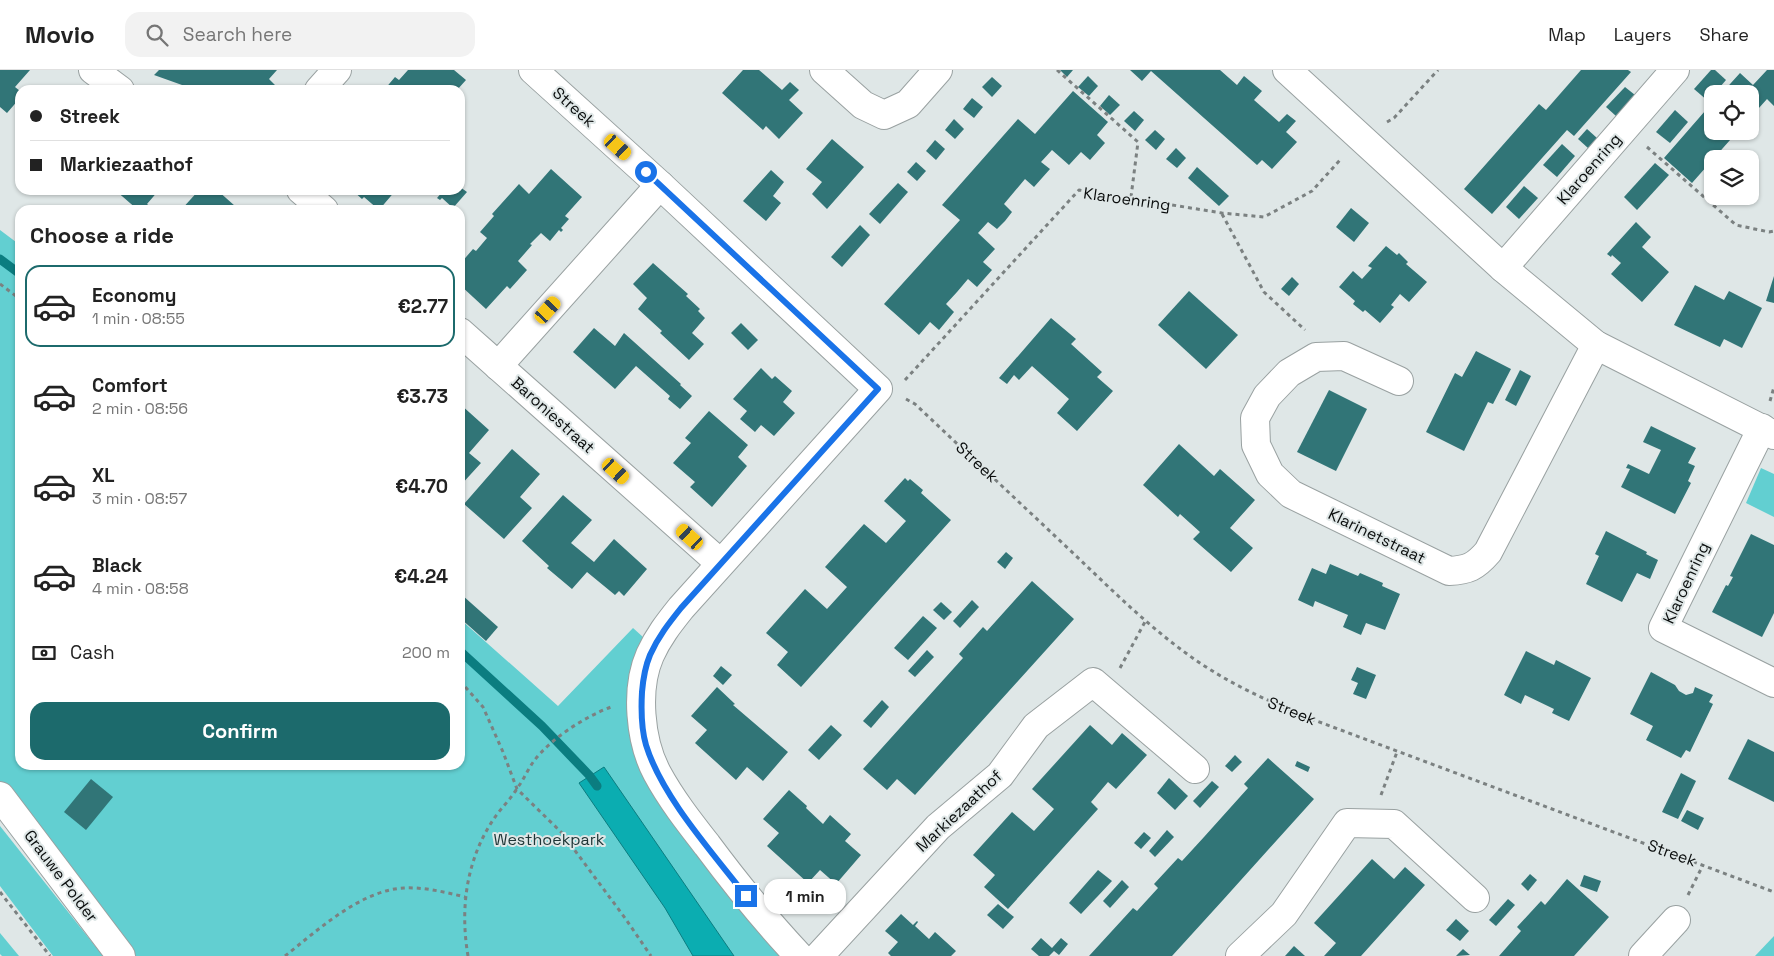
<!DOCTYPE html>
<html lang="en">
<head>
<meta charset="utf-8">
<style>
  body { margin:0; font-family:"Space Grotesk",sans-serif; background:#f2f2f2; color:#222; height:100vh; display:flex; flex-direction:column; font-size:19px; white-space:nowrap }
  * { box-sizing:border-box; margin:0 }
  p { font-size:16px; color:#767676 }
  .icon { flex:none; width:28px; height:28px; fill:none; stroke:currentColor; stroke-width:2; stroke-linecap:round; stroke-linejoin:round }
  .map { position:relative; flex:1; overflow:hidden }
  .details { position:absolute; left:15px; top:135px; width:450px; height:565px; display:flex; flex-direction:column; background:#fff; border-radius:15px; box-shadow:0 1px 4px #0004 }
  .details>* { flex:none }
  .guide { position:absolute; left:15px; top:15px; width:450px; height:110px; border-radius:15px; box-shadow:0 1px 4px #0004; display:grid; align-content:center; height:110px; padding:0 15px; background:#fff }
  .fabs { position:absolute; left:1704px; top:15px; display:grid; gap:10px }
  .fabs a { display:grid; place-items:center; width:55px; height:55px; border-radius:10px; background:#fff; box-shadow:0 1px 4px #0004; font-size:25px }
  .end { position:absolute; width:22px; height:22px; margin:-11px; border:6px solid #1a73e8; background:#fff; box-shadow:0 0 0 2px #fff }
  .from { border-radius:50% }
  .bubble { position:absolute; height:35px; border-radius:15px; background:#fff; box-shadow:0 1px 4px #0004; font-size:16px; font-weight:700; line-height:35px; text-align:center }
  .car { position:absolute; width:15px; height:30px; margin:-15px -8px; border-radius:6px; box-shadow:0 0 4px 1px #0007; background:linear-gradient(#f5c518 24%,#345 0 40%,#f5c518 0 76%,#345 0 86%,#f5c518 0) }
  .guide b { display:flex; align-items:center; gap:18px; height:48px; font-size:19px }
  .guide b+b { border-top:1px solid #e0e0e0 }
  .guide i { width:12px; height:12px; background:#222 }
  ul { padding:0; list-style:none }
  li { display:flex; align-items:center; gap:15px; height:82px; margin:0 10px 8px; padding:0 5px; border:2px solid transparent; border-radius:15px }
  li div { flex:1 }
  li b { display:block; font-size:19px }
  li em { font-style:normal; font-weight:700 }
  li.current { border-color:#1c6a6c }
  li>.icon { width:45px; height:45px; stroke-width:1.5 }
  h2 { padding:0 15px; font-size:22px; line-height:60px }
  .pay { display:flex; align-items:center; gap:12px; height:55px; padding:0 15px; font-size:19px }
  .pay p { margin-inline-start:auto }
  .primary-button { display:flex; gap:10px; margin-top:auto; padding:10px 15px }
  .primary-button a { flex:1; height:58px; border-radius:15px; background:#1c6a6c; color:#fff; font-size:20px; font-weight:700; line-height:58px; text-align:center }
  header { display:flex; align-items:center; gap:30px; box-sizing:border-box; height:70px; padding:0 25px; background:#fff; border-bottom:1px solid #e0e0e0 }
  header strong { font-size:24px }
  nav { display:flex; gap:28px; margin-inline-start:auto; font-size:18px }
  .search { width:350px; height:45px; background:#f2f2f2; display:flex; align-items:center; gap:12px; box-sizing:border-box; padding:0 18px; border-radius:15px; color:#767676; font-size:19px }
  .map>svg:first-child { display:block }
</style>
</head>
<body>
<header>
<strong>Movio</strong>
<div class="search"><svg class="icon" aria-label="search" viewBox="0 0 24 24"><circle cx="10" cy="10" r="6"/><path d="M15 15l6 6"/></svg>Search here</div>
<nav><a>Map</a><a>Layers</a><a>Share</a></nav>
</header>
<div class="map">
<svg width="1774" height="886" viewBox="0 0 1774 886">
  <rect width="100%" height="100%" fill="#dfe7e7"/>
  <g fill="#62cfd1">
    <path d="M0,160L20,175V695H460V549L558,636L633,558L643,567L632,606L628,642L789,886H123L0,723Z"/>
    <path d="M1761,398L1774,404V447L1746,433Z"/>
    <path d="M0,756L103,886H53L0,816Z"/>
    <path d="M0,863L19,886H2L0,884Z"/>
    <path d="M1774,866V886H1755Z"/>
  </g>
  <path fill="#0badb1" stroke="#0b7d80" d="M604,697L734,886H693L665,838L579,713Z"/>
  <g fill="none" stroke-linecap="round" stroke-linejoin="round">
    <g stroke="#0b7d80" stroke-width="9">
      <path d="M0,189L20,204"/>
      <path d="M460,581L542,656L589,705L597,716"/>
    </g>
  </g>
  <g fill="#317577">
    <path d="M0,0H30L15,17L20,21V28L7,43L0,37Z"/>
    <path d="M159,0H277L269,9L275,15L271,20H255L250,16L246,20H196L154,5Z"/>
    <path d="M408,0H454L466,10L457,20H384L395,7L399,10Z"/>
    <path d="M743,0H759L782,20L790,12L799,20L789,30L803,43L779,69L766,56L763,60L722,23Z"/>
    <path d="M1060,0H1073L1067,7Z"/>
    <path d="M1130,0H1220L1237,15L1244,6L1262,21L1254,30L1279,52L1287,44L1296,51L1286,62L1297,72L1272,99L1262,90L1257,95L1151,1L1142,11Z"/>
    <path d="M1581,0H1628L1631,2L1574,66L1567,60L1492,144L1464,119L1539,34L1546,40Z"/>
    <path d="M1711,0H1715L1726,10L1708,31L1694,19Z"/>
    <path d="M1767,0H1774V36L1767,29L1750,48V24H1721L1740,3L1753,15Z"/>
    <path d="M1088,6L1098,16L1089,26L1078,17Z"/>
    <path d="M992,7L1002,16L992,27L982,17Z"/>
    <path d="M1625,17L1635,25L1616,46L1606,37Z"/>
    <path d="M1073,21L1108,52L1097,65L1105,73L1090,90L1081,82L1069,95L1052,80L1041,92L1050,99L1034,117L1025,109L1004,134L1012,142L1005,151L997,159L988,152L978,163L995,179L983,192L992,200L977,217L968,209L957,222L946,234L954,242L939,260L930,252L919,265L884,234L960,150L942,135L1018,49L1035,64Z"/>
    <path d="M1109,25L1120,35L1110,45L1100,36Z"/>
    <path d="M972,28L983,37L974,48L963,39Z"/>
    <path d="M1712,33V61H1738L1692,113L1664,88Z"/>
    <path d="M1675,40L1688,52L1670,73L1656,62Z"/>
    <path d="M1134,41L1144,50L1135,61L1124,51Z"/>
    <path d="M954,49L964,59L955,69L945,60Z"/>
    <path d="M1587,59L1597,68L1588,78L1578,69Z"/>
    <path d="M1155,60L1165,69L1156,80L1145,70Z"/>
    <path d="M832,69L864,97L827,139L812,124L822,112L806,99Z"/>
    <path d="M935,70L945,79L936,90L926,81Z"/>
    <path d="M1562,74L1575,86L1557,107L1543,95Z"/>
    <path d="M1176,78L1186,88L1177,98L1166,89Z"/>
    <path d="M916,92L926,101L917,111L907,102Z"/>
    <path d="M1655,93L1669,105L1637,140L1624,127Z"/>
    <path d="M1197,97L1229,126L1219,136L1188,108Z"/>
    <path d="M551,99L582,127L565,146L569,149L561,158L563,160L561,162L559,160L550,171L541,163L530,174L532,175L518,191L527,200L510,219L507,216L486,239L460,215V194L473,179L476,181L487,168L480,162L494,146L492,144L519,114L529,124Z"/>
    <path d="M771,100L784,112L773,126L781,133L766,151L743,131Z"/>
    <path d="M898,113L908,122L880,154L869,144Z"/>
    <path d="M1524,116L1538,128L1519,149L1506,137Z"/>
    <path d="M460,117L467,122L453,138L442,128L440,130L437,128L443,121L442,120H460Z"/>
    <path d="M115,120H159L147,134L154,140H138Z"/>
    <path d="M199,120H217L235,136L232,140H181Z"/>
    <path d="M352,120H396L379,140L364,127L362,129Z"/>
    <path d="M1351,138L1369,153L1354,172L1336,157Z"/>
    <path d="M1636,152L1651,167L1642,177L1669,202L1642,232L1611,204L1621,193L1612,185L1611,187L1607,184Z"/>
    <path d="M860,155L870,165L842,197L831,187Z"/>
    <path d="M1386,176L1397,185L1399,183L1408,192L1406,194L1427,212L1409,232L1400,224L1391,235L1394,237L1380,253L1365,240L1363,242L1353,234L1355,231L1339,217L1353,201L1362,209L1372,198L1368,196Z"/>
    <path d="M653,193L688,224L686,226L700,239L698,241L705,248L692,263L704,274L689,290L660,263L662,261L638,239L647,228L633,214Z"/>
    <path d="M1774,206V233L1766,231Z"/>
    <path d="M1292,207L1299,214L1289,226L1281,219Z"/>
    <path d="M1695,215L1724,230L1729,221L1762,238L1742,278L1724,269L1720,277L1674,255Z"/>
    <path d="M1189,221L1238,265L1206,299L1158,255Z"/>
    <path d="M1051,248L1076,269L1071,274L1102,302L1097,307L1113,321L1077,361L1057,343L1069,329L1032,296L1019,310L1014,305L1007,314L999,308Z"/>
    <path d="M741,253L758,270L748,280L731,263Z"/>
    <path d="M594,258L615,276L624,263L681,314L680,315L692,326L680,339L668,329L670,326L636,296L615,319L573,282Z"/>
    <path d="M1476,281L1511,299L1493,334L1488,332L1464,381L1426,362L1455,303L1462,307Z"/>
    <path d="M761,298L772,309L775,306L792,321L783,332L795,343L774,366L761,355L755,362L740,349L747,341L733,329Z"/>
    <path d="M1520,300L1531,306L1516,336L1505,330Z"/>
    <path d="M1329,320L1367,339L1336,401L1297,382Z"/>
    <path d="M460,334L489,360L469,383L481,393L460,416Z"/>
    <path d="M709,341L748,375L738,387L747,396L712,437L690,417L695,412L673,393L691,373L685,368Z"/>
    <path d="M1651,356L1696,378L1688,393L1695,396L1688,411L1691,413L1675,444L1621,417L1630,399L1626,398L1628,394L1649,404L1661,380L1643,372Z"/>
    <path d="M1179,374L1214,406L1220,399L1255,430L1230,458L1253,478L1231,502L1193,469L1200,462L1180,444L1178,447L1143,415Z"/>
    <path d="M512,379L540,404L520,427L532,438L504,469L464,434Z"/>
    <path d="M905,408L908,411L910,409L923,420L921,423L951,450L801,617L777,595L788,582L766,563L805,519L827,539L847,517L825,497L864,454L886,473L906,451L884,431Z"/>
    <path d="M563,425L592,450L571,473L594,492L614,469L647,499L624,526L619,521L615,525L587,502L572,519L547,498L549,496L522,471Z"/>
    <path d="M1606,461L1647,482L1646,484L1658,490L1650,509L1637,503L1622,532L1586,514L1599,486L1595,484Z"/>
    <path d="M1751,464L1774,475V543L1762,567L1712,542L1726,515L1728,516L1733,507L1730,506Z"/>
    <path d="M1006,482L1013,488L1005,499L997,492Z"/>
    <path d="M1330,494L1358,506L1360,503L1383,513L1382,516L1400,524L1385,560L1366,553L1361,565L1343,557L1348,545L1315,531L1313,537L1298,530L1312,498L1326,504Z"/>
    <path d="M1032,511L1074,549L915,725L897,709L887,720L863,699L963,588L959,584L983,557L987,561Z"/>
    <path d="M462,525L498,557L486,571L460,548V527Z"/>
    <path d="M972,530L979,537L960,558L953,551Z"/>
    <path d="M941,532L952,542L944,550L933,540Z"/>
    <path d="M923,546L937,558L908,590L894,578Z"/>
    <path d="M927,580L934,587L915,607L908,601Z"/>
    <path d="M1526,581L1554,595L1556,590L1591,608L1569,651L1552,643L1554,639L1525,625L1521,634L1504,625Z"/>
    <path d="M721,596L732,605L723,615L713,606Z"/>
    <path d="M1357,597L1376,605L1366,629L1353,624L1358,613L1351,610Z"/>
    <path d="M1651,602L1675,615L1679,621L1686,625L1693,623L1695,617L1713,625L1709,632L1713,634L1690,682L1686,680L1681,688L1646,670L1653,656L1630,644Z"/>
    <path d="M717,617L735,634L733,635L788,682L763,711L747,697L736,710L695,673L707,660L691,646Z"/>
    <path d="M882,630L889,637L871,658L863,651Z"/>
    <path d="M831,655L842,665L819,690L808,680Z"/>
    <path d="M1090,655L1112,675L1122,663L1147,685L1116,719L1108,712L1091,732L1098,739L1008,839L984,817L995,805L973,785L1012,742L1034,761L1054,739L1032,719Z"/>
    <path d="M1748,669L1774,682V732L1728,709Z"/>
    <path d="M1235,685L1242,692L1232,702L1225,696Z"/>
    <path d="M1268,688L1314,729L1223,830L1172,886H1089L1133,838L1137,841L1158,818L1154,814L1178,788L1182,791L1204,767L1248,718L1244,714Z"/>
    <path d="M1297,691L1310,697L1308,702L1295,696Z"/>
    <path d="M1681,703L1696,711L1678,749L1662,742Z"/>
    <path d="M1169,708L1188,726L1175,740L1157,723Z"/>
    <path d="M91,709L113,727L86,760L64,742Z"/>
    <path d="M1212,711L1219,717L1200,738L1193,731Z"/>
    <path d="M789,720L807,736L806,738L823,754L830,745L851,764L845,771L861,785L836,814L820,800L808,813L767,776L779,763L763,749Z"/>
    <path d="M1687,740L1704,748L1698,760L1681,751Z"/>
    <path d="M1167,760L1174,767L1155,787L1149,781Z"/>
    <path d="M1144,762L1151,768L1141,779L1134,773Z"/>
    <path d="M1372,789L1394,809L1405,797L1425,815L1361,886H1324L1336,873L1314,853Z"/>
    <path d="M1098,800L1112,811L1081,844L1069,833Z"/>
    <path d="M1530,804L1537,810L1528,821L1521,814Z"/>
    <path d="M1584,805L1601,811L1597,822L1580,816Z"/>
    <path d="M1567,809L1609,847L1574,886H1499L1521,861L1517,857L1541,831L1545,835Z"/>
    <path d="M1122,810L1129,817L1110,838L1103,831Z"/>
    <path d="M1508,829L1515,835L1496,856L1489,850Z"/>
    <path d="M998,834L1014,847L1003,859L987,845Z"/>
    <path d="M901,844L913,855L917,851L918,852L915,856L929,869L935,862L956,881L951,886H891L888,883L898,872L885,861Z"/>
    <path d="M1456,849L1469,861L1460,871L1446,860Z"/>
    <path d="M1041,868L1052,878L1061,868L1068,874L1059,885L1054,881L1049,886H1039L1031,879Z"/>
    <path d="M1294,876L1305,886H1285Z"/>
    <path d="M1463,879L1470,885L1456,886Z"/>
  </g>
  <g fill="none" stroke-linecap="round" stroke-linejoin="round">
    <defs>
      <g id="street">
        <path d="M93,0L120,20"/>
        <path d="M533,0L660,115L878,319L681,538C669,553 658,567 650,585C635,619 640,671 657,703C671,729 689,752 707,775C736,814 766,851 799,886"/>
        <path d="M824,0L863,35L884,45L908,34L938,0"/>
        <path d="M1287,0L1503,198L1596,275L1774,365"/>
        <path d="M319,20L337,0"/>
        <path d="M301,120L324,140"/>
        <path d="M1503,198L1675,0"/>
        <path d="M460,262L720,493"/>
        <path d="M498,296L660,115"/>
        <path d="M1399,311L1344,286L1316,287L1289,303L1267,326L1255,348L1256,375L1270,404L1291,424L1449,501C1468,500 1475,497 1488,482L1596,275"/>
        <path d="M1762,358L1663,558L1774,613"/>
        <path d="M0,726L121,886"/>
        <path d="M819,886L938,757L1000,705L1036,656L1093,612L1195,699"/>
        <path d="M1240,886L1284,844L1347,753L1394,754L1475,828"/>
        <path d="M1643,886L1676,850"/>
      </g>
    </defs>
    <use href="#street" stroke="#99a1a1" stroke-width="30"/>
    <g stroke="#7b8181" stroke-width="3" stroke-dasharray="4 4" stroke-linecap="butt">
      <path d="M1057,0L1138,72L1131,127"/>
      <path d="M1387,52L1394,48L1438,0"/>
      <path d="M1647,77L1736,155L1769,162L1774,161"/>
      <path d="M1222,144L1264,222L1305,260"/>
      <path d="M0,214L20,229"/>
      <path d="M905,310L1079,120L1222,143L1264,147L1312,121L1340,90"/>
      <path d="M906,329L915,334C968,384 1021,434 1074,484C1115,523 1156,564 1203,595C1238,618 1275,634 1314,650L1774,822"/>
      <path d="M1770,331L1774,317"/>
      <path d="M1120,598L1146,550"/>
      <path d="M460,611L483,637L503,682L517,719L562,763L625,848L651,886"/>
      <path d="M1381,725L1397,682"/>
      <path d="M0,822L50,886"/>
      <path d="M1688,825L1703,795"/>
      <path d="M285,886C318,860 361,820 404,818C424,817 445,822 465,827"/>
      <path d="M468,886C460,839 466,791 493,750C500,739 511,729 518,717C524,709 528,699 534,691C550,669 586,646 611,637"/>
    </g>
    <use href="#street" stroke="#fff" stroke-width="28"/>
  </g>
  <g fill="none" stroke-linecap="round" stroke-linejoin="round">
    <path stroke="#1a73e8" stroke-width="6" d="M646,102L878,319L681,538C669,553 658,567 650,585C645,597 643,610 642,622C641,640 641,658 646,675C662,727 713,783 746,826"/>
  </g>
  <g text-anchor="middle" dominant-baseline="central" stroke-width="4" stroke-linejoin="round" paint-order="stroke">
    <g font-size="16" fill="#0a0d0d" stroke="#dfe7e7">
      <text transform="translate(574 37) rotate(42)">Streek</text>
      <text transform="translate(1589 99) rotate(-49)">Klaroenring</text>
      <text transform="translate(1127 129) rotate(8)">Klaroenring</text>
      <text transform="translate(553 345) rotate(42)">Baroniestraat</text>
      <text transform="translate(977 392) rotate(43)">Streek</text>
      <text transform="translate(1377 466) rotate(26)">Klarinetstraat</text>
      <text transform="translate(1686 513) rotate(-65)">Klaroenring</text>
      <text transform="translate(1292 641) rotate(22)">Streek</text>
      <text transform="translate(959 741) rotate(-43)">Markiezaathof</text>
      <text transform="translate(1672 783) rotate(20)">Streek</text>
      <text transform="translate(61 806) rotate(53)">Grauwe Polder</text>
    </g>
    <g font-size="16" fill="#1e3536" stroke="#dfe7e7">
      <text x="549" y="769">Westhoekpark</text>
    </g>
  </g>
</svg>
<div class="fabs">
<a><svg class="icon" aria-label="locate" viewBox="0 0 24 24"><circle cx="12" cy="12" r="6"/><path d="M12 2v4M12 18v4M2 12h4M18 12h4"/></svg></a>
<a><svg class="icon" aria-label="layers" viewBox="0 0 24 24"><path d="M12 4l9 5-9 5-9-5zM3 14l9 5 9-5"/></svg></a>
</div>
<i class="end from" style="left:646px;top:102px"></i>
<i class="end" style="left:746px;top:826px"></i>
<div class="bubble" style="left:764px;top:809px;width:82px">1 min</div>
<i class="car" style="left:618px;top:77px;rotate:132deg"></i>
<i class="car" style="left:548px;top:240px;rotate:42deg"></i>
<i class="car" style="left:616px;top:401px;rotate:132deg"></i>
<i class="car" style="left:690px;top:467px;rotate:312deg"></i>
<div class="guide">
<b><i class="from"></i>Streek</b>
<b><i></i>Markiezaathof</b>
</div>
<section class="details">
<h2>Choose a ride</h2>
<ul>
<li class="current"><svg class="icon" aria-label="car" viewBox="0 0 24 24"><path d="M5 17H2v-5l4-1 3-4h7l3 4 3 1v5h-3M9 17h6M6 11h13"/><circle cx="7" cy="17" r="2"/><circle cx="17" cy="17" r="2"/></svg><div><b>Economy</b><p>1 min · 08:55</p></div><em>€2.77</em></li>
<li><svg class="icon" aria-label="car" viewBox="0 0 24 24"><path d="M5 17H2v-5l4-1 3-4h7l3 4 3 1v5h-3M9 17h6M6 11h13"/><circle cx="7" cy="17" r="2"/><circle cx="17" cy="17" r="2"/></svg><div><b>Comfort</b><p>2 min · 08:56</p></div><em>€3.73</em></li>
<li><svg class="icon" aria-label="car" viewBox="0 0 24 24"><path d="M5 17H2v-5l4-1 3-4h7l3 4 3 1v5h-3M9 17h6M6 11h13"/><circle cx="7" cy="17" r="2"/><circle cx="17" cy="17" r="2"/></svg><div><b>XL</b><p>3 min · 08:57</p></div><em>€4.70</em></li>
<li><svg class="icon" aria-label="car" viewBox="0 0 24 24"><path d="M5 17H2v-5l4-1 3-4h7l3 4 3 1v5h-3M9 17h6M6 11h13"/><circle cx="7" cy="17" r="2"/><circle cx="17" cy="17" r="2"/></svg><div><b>Black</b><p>4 min · 08:58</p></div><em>€4.24</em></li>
</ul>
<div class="pay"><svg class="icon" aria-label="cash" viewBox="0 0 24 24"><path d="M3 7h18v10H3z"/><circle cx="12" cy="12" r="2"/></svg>Cash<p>200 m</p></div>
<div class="primary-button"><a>Confirm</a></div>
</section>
</div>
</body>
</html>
